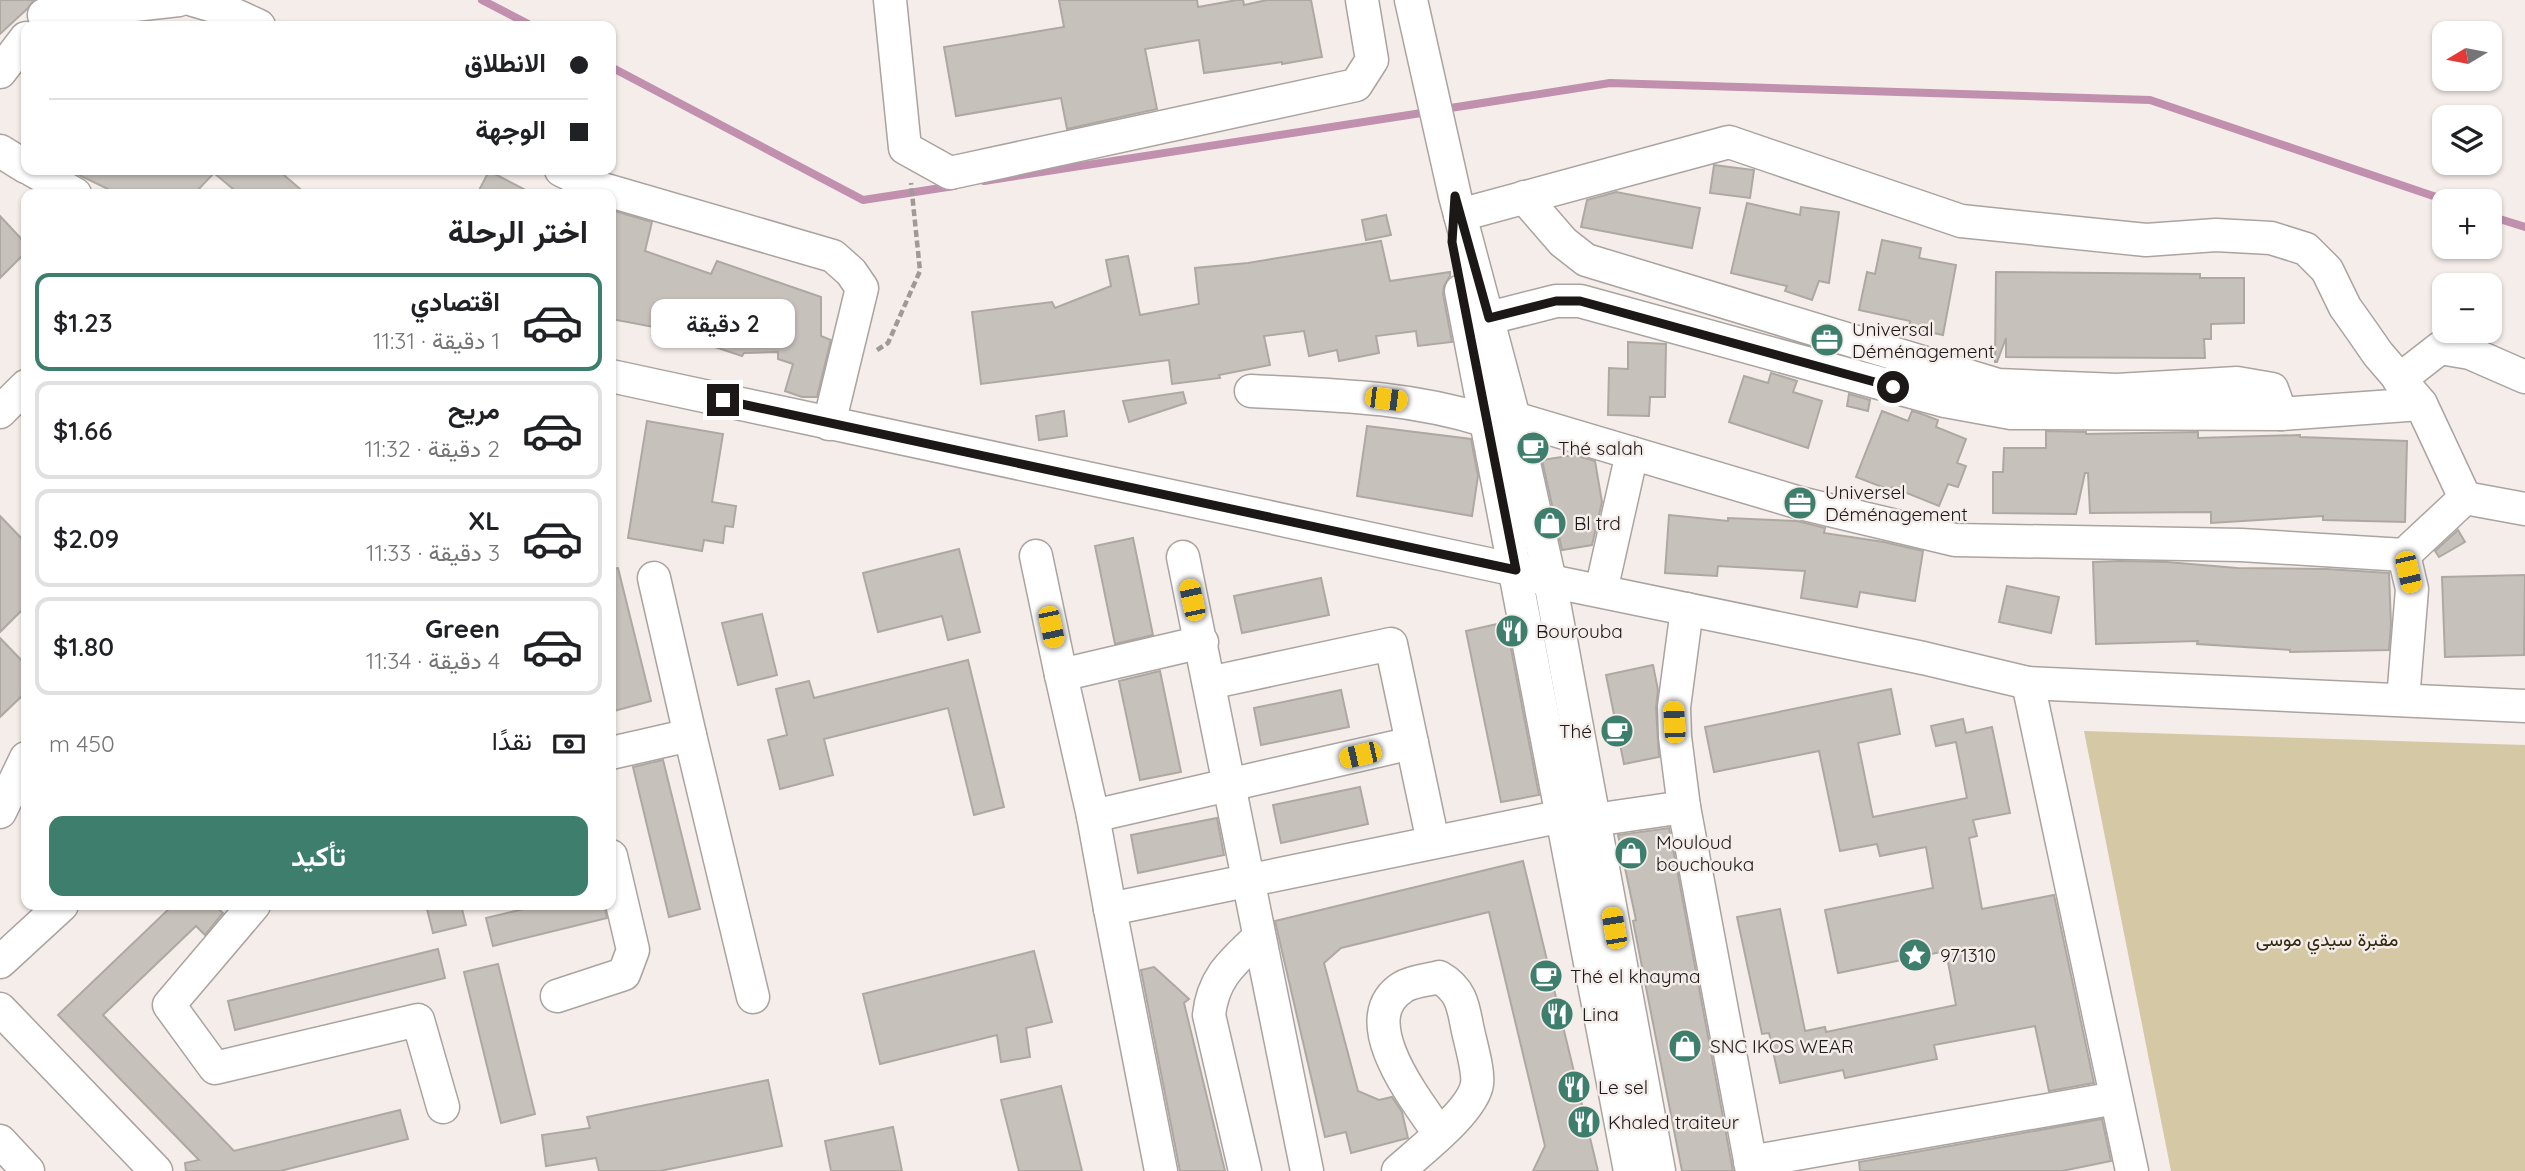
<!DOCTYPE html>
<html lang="ar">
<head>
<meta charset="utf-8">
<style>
  body { margin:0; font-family:Quicksand,Vazirmatn,sans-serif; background:#f2f2f2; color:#202124; direction:rtl; height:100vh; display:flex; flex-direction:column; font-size:26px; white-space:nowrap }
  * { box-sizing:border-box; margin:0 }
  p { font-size:23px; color:#757577 }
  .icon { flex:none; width:38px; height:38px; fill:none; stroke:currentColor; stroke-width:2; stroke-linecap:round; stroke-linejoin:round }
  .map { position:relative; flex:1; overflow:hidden; direction:ltr }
  .drawer { position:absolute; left:21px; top:189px; width:595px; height:721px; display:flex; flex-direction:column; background:#fff; border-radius:14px; box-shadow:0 2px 5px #0004; direction:rtl }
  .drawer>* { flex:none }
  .banner { position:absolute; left:21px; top:21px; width:595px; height:154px; border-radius:14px; box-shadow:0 2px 5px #0004; direction:rtl; display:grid; align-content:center; height:154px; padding:0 28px; background:#fff }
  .needle { width:46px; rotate:260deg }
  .buttons { position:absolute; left:2432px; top:21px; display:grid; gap:14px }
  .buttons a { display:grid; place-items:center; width:70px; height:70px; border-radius:14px; background:#fff; box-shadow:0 2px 5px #0004; font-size:35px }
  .end { position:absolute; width:32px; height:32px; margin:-16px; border:9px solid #1b1817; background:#fff; box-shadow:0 0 0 4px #fff }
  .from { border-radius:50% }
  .bubble { position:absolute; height:49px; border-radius:14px; background:#fff; box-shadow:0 2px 5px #0004; font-size:23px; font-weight:600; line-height:49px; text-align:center; direction:rtl }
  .car { position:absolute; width:21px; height:42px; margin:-21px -10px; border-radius:9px; box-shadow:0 0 5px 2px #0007; background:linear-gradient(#f5c518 24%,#345 0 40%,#f5c518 0 76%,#345 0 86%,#f5c518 0) }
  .banner b { display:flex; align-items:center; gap:24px; height:66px; font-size:26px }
  .banner b+b { border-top:2px solid #e0e0e0 }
  .banner i { width:18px; height:18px; background:#202124 }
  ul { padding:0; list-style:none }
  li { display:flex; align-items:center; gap:21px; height:98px; margin:0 14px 10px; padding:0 14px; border:4px solid #e0e0e0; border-radius:14px }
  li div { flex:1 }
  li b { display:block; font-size:26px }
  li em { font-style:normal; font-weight:600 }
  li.selected { border-color:#3e7e6c }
  li>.icon { width:63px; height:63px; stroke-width:1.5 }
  h2 { padding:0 28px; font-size:32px; line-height:84px }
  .pay { display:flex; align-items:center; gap:18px; height:77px; padding:0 28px; font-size:26px }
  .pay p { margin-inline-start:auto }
  .button { display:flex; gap:14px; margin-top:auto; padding:14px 28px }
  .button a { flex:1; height:80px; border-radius:14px; background:#3e7e6c; color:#fff; font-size:28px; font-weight:600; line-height:80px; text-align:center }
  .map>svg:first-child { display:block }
</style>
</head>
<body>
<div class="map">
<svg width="2525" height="1171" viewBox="0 0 2525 1171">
  <rect width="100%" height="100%" fill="#f5edea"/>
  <path fill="#d4c8a5" d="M2084,731L2525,745V1171H2171Z"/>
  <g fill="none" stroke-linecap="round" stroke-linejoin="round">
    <g stroke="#c190af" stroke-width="8">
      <path d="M482,0L532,26"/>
      <path d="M611,67L863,200L954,186"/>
      <path d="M1444,109L1610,83L2150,100L2448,201"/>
      <path d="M984,181L1428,112"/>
      <path d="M2490,216L2525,227"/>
    </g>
  </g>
  <g fill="#c7c1bc" stroke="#aea8a3" stroke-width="2">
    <path d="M0,0H34L27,9L0,34Z"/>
    <path d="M1059,0H1197L1198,7L1237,0H1243L1244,5L1267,0H1311L1322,57L1282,64V62L1204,73L1199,40L1145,49L1157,109L1067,129L1061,98L956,116L944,47L1064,27Z"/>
    <path d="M1714,165L1754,170L1750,198L1710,193Z"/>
    <path d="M69,170H278L306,194H239L214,173L194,194H118Z"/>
    <path d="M489,171L533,194H477Z"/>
    <path d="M1616,192L1700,208L1692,248L1581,227L1587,200Z"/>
    <path d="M1747,203L1800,215L1801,207L1839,212L1829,283L1819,281L1812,300L1785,291L1787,286L1731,273Z"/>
    <path d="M611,210L652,222L645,251L711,274L717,261L821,297V336L831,340L817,397H802L785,391L793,364L778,359V352L744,353L742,356L700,342V334L652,335L654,327L611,319Z"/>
    <path d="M1386,215L1391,235L1366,240L1362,220Z"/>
    <path d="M0,216L26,244V252L0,278Z"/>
    <path d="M1882,240L1921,248L1919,258L1956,265L1943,335L1909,328L1910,321L1859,310L1867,272L1875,274Z"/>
    <path d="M1381,241L1390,281L1450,272V276L1444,286L1443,294L1452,342L1418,346L1416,331L1376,336L1379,353L1339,361L1337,350L1309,356L1304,331L1264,336L1270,365L1219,375L1220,378L1172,384L1169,360L981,384L972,312L1052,302L1055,308L1111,286L1106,260L1128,256L1140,315L1199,304L1195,268L1248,263Z"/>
    <path d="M1996,272L2200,274V278H2244V323L2211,324V339H2204L2205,358L2006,357V338L1997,362H1995Z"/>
    <path d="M1628,342L1666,344L1665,397H1650L1649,416L1608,415L1609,368L1628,369Z"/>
    <path d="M1771,373L1797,381L1793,392L1822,401L1808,448L1729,422L1744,376L1768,383Z"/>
    <path d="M1183,392L1186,403L1129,422L1123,401Z"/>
    <path d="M1849,394L1870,400L1868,411L1847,406Z"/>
    <path d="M1064,411L1067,436L1039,440L1036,416Z"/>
    <path d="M1882,411L1908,421L1912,411L1919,413L1938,420L1936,427L1966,439L1957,463L1966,466L1958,487L1948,484L1939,506L1892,487L1890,490L1856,477Z"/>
    <path d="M647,421L723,434L712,502L736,506L733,527L725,526L723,543L704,540L702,551L628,538Z"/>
    <path d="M1367,426L1471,439L1478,476L1472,516L1357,496Z"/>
    <path d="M2046,431L2086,432V434L2198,432V438L2300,435V437L2407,441L2405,522L2323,520V516L2211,523V512L2090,513L2088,473H2085L2076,514L1993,513V472H2003L2004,448H2046Z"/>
    <path d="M1574,455L1595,461L1602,502L1592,545L1562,550L1542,460Z"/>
    <path d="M1669,515L1728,521V518L1797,521L1825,528L1824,533L1884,542L1923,551L1915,601L1860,592L1857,607L1801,598L1805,571L1718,566L1717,576L1665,573Z"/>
    <path d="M0,516L26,543V606L0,632Z"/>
    <path d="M2458,530L2465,542L2439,557L2435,551Z"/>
    <path d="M1133,538L1153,635L1115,644L1095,546Z"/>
    <path d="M959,549L980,632L948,640L942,616L878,632L863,573Z"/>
    <path d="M2120,561L2167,562L2237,568L2327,569L2389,573L2391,624L2389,650L2290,652V650L2197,644L2198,641L2096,644L2093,562Z"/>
    <path d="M618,568L651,701L614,711L611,700V569Z"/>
    <path d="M2525,575L2524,655L2445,657L2442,577Z"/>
    <path d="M1321,578L1329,615L1242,633L1234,596Z"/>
    <path d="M2007,586L2059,597L2051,633L1999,622Z"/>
    <path d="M762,614L777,675L738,685L722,623Z"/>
    <path d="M1506,622L1539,795L1501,802L1466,631Z"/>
    <path d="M0,638L26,665V692L0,717Z"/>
    <path d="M968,660L1004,807L974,815L948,708L824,739L833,775L780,789L768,740L787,735L776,689L809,681L814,698Z"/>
    <path d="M1653,665L1658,690L1656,708L1659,757L1624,764L1606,675Z"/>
    <path d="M1160,671L1181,772L1140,780L1119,681Z"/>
    <path d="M1891,689L1900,734L1858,743L1873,817L1967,798L1956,742L1936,746L1931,726L1963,719L1966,733L1992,727L2010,813L1973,820L1977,836L1969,838L1982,909L2054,895L2094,1083L2049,1091L2035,1026L1934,1045L1937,1059L1845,1078L1843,1070L1780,1083L1769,1033L1762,1034L1737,917L1780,909L1805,1031L1825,1027L1826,1032L1956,1005L1946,951L1838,973L1825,910L1933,888L1926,847L1880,856L1877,844L1840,851L1819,751L1714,772L1705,727Z"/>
    <path d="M1341,690L1349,727L1261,745L1254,708Z"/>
    <path d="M663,760L700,909L669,917L633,767Z"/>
    <path d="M1360,787L1368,824L1281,843L1273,805Z"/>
    <path d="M1217,818L1224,855L1138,873L1131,835Z"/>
    <path d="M1669,828L1677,869L1733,1171H1682L1633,921L1636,920L1618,835Z"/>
    <path d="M1523,861L1598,1171H1533L1545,1146L1489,912L1341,948L1324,963L1358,1091L1379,1100L1392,1097L1402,1112L1408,1138L1351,1153L1346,1132L1325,1137L1275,921Z"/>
    <path d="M173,905H218L216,907L223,913L205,935L196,926L103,1015L234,1151L400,1110L408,1139L280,1171H186L185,1163L199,1160L58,1015Z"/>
    <path d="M426,905H461L466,925L433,933Z"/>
    <path d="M541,905H604L607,918L493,946L486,918Z"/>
    <path d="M438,949L445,978L235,1030L228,1001Z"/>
    <path d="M1034,951L1052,1022L1026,1028L1030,1057L1001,1062L997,1035L880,1064L863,994Z"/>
    <path d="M498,964L535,1114L501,1123L464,972Z"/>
    <path d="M1154,967L1189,999L1184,1003L1225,1171H1180L1141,970Z"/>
    <path d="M768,1080L782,1146L660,1171H599L596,1158L546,1166L542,1135L590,1128L587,1117Z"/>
    <path d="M1061,1086L1082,1171H1019L1001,1100Z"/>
    <path d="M2102,1119L2111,1161L2062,1171H1860L1859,1162Z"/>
    <path d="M893,1127L902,1171H831L825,1141Z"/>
  </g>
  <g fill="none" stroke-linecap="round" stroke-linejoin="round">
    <defs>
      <g id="minor">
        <path d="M193,0L220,8L259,26"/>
        <path d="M890,0L905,148L950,173L1356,85L1372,60L1362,0"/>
        <path d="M1411,0L1455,196L1514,418L1550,581L1659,1171"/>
        <path d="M44,15L179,0"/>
        <path d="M0,72L26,38"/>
        <path d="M0,151L26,167"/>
        <path d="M32,170L75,194"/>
        <path d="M561,170L596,187L833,256L851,272L862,288L829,424"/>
        <path d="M1460,215L1729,142L1961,221L2146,240L2216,235L2271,238L2306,249L2327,270L2345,307L2362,331L2378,354L2421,404L2465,498"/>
        <path d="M1461,291L1630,1171"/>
        <path d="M1489,318L1556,301H1580L1945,401L2011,413L2281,414L2272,389L2237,383L2117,390L1998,385L1586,260L1563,242L1524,197"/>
        <path d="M611,376L1516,570L1550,581L1923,658L2028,683L2525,706"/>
        <path d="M2399,380L2440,348L2470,353L2525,377"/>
        <path d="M1251,391C1333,395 1408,396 1487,421"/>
        <path d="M0,412L26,386"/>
        <path d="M2281,414L2421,404"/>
        <path d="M1514,418L1800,503L1955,540L2241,545L2404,555L2465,498"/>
        <path d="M2465,498L2525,509"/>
        <path d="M1036,556L1061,675"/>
        <path d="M1183,557L1307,1171"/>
        <path d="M654,578L690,735"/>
        <path d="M1601,591L1632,453"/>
        <path d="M1687,609L1674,707L1675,737L1684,807L1752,1171"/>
        <path d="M1209,683L1391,644L1433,842"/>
        <path d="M2028,683L2132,1171"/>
        <path d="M2403,700L2412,589L2404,555"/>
        <path d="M611,753L690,735L753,997"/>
        <path d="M0,812L26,758"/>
        <path d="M1093,816L1412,743"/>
        <path d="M1594,820L1684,807"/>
        <path d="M254,905L169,1005L215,1068L418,1020L443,1107"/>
        <path d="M1110,909L1093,816L1061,675L1202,642"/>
        <path d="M0,962L62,905"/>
        <path d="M557,996L624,974L633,950L611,856"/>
        <path d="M0,1009L156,1171"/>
        <path d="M0,1141L28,1171"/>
        <path d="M1750,1162L2116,1098"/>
        <path d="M1161,1171L1110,909L1563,816"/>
        <path d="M1245,1171L1209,1015C1213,977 1233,962 1259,937"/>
        <path d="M1398,1171C1419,1152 1473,1111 1477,1084C1479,1070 1470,1042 1467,1026C1463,1004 1460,989 1439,977C1429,980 1412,981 1403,987C1351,1019 1417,1101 1439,1133"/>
      </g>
    </defs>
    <use href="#minor" stroke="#aba3a0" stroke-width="35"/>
    <path stroke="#a09a97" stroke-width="4.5" stroke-dasharray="7 3.5" stroke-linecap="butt" d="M877,350L888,343L920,271L911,183"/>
    <use href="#minor" stroke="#fff" stroke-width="32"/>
  </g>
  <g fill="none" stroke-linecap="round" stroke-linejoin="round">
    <path stroke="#1b1817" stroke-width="9" d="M723,400L1516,570L1452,242L1455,196L1489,318L1556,301H1580L1893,387"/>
  </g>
  <defs>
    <symbol id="office-disc" viewBox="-11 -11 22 22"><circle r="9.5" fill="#3e7e6c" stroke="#f5edea"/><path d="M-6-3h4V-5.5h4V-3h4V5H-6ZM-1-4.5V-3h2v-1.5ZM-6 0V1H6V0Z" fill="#fff"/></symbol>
    <symbol id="cafe-disc" viewBox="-11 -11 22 22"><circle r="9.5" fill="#3e7e6c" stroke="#f5edea"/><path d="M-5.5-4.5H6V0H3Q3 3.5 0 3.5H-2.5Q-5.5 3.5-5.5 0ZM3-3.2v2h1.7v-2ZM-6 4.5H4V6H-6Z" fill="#fff"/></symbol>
    <symbol id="shop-disc" viewBox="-11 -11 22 22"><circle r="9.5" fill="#3e7e6c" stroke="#f5edea"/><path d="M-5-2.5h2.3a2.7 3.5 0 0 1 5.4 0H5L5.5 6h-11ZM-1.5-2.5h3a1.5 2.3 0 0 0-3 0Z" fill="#fff"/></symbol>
    <symbol id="restaurant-disc" viewBox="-11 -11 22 22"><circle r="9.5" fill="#3e7e6c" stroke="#f5edea"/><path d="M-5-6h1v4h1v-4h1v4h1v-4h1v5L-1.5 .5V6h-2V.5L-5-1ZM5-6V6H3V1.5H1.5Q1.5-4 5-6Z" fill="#fff"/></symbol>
    <symbol id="sight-disc" viewBox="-11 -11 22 22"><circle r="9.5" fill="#3e7e6c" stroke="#f5edea"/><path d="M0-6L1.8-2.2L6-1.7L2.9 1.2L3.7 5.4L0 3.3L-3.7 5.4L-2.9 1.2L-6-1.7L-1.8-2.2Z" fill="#fff"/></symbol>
  </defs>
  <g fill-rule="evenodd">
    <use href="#office-disc" x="1808" y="321" width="38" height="38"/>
    <use href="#cafe-disc" x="1514" y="429" width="38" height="38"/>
    <use href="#office-disc" x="1781" y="484" width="38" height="38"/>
    <use href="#shop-disc" x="1531" y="504" width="38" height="38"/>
    <use href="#restaurant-disc" x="1493" y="612" width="38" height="38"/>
    <use href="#cafe-disc" x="1598" y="712" width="38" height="38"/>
    <use href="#shop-disc" x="1612" y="834" width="38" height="38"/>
    <use href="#sight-disc" x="1896" y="936" width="38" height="38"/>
    <use href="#cafe-disc" x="1527" y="957" width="38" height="38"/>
    <use href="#restaurant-disc" x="1538" y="995" width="38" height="38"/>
    <use href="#shop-disc" x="1666" y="1027" width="38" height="38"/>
    <use href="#restaurant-disc" x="1555" y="1068" width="38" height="38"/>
    <use href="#restaurant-disc" x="1565" y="1103" width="38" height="38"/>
  </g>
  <g text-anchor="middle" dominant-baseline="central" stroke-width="5" stroke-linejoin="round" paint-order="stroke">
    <g font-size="19" fill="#1b1817" stroke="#f5edea" text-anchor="start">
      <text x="1852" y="329">Universal<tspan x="1852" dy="22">Déménagement</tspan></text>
      <text x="1558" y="448">Thé salah</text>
      <text x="1825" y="492">Universel<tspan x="1825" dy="22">Déménagement</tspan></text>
      <text x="1574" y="523">Bl trd</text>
      <text x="1536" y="631">Bourouba</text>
      <text x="1592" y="731" text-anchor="end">Thé</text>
      <text x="1656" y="842">Mouloud<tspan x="1656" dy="22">bouchouka</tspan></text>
      <text x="1940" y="955">971310</text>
      <text x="1570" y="976">Thé el khayma</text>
      <text x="1582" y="1014">Lina</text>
      <text x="1710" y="1046">SNC IKOS WEAR</text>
      <text x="1598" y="1087">Le sel</text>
      <text x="1608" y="1122">Khaled traiteur</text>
    </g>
    <g font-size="19" fill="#31280f" stroke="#f5edea">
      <text x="2327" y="939">مقبرة سيدي موسى</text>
    </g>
  </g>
</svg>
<div class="buttons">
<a><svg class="needle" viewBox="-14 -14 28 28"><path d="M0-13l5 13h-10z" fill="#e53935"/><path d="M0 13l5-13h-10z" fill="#757577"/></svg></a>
<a><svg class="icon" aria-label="layers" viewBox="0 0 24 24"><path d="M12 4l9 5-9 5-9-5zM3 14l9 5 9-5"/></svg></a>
<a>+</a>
<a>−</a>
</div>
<i class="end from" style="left:1893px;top:387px"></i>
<i class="end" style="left:723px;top:400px"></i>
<div class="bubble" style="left:651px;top:299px;width:144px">2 دقيقة</div>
<i class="car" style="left:1386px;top:399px;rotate:97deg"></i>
<i class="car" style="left:2408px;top:572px;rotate:167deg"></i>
<i class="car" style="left:1192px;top:600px;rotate:348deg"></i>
<i class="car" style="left:1051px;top:627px;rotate:168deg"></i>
<i class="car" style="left:1674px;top:722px;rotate:357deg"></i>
<i class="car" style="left:1360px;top:755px;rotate:257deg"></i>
<i class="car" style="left:1614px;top:928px;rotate:350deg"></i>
<div class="banner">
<b><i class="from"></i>الانطلاق</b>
<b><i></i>الوجهة</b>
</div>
<section class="drawer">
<h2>اختر الرحلة</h2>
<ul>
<li class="selected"><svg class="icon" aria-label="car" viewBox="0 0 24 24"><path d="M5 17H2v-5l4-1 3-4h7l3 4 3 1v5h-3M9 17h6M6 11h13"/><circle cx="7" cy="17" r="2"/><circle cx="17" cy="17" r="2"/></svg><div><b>اقتصادي</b><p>1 دقيقة · 11:31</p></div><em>$1.23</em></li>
<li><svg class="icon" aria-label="car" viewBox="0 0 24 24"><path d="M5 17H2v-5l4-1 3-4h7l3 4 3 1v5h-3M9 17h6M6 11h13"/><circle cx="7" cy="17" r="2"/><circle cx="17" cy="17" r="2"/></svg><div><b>مريح</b><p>2 دقيقة · 11:32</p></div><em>$1.66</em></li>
<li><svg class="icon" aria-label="car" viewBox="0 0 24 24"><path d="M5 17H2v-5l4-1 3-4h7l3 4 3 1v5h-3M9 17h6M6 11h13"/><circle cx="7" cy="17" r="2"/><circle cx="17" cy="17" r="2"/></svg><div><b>XL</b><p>3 دقيقة · 11:33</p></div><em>$2.09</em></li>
<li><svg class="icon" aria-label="car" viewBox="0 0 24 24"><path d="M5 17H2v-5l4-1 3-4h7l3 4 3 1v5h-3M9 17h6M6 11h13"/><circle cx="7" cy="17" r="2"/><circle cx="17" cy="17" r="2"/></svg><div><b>Green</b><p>4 دقيقة · 11:34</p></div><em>$1.80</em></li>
</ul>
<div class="pay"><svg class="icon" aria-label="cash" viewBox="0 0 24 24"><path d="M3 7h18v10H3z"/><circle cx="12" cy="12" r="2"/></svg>نقدًا<p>450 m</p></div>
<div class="button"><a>تأكيد</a></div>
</section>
</div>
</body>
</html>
